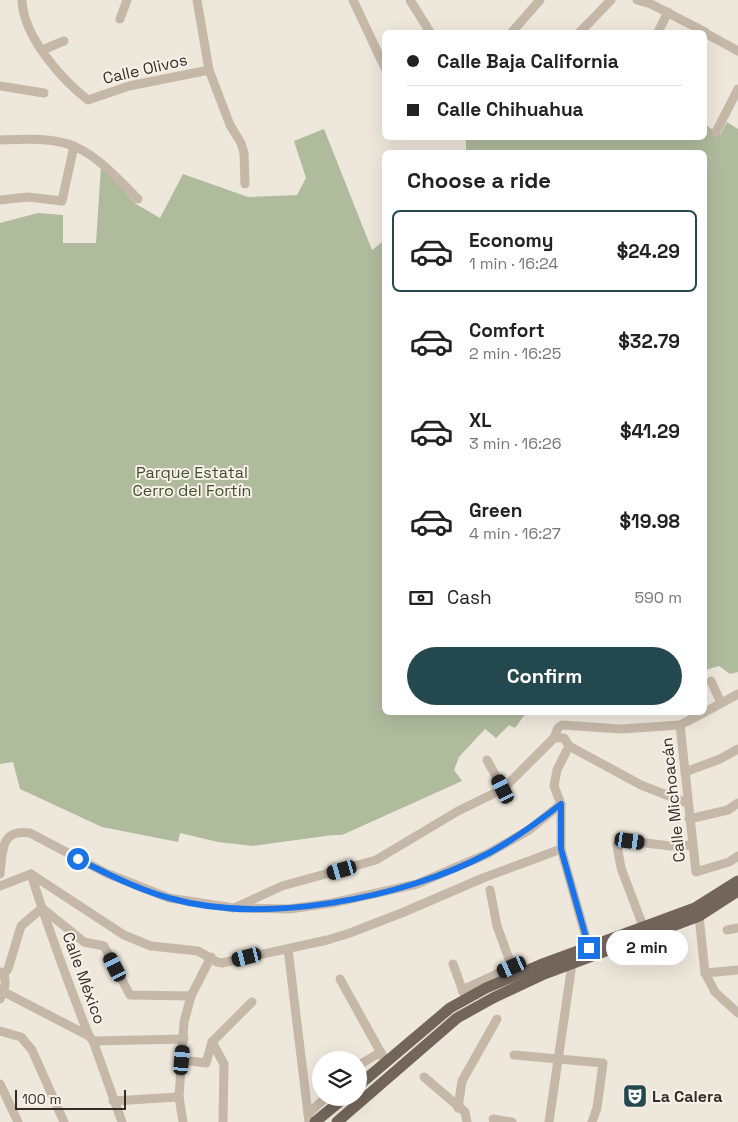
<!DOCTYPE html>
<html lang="en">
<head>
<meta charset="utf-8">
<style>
  body { margin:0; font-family:"Space Grotesk",sans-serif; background:#f2f2f2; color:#222; height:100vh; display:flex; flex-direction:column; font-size:19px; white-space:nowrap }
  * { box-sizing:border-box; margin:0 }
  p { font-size:16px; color:#767676 }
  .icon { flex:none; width:28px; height:28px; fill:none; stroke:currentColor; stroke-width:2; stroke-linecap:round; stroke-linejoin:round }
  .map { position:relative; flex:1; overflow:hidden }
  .drawer { position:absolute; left:382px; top:150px; width:325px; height:565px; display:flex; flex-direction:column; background:#fff; border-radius:8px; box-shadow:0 5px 20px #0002 }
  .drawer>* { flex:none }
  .guide { position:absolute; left:382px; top:30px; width:325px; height:110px; border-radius:8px; box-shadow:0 5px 20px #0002; display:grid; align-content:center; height:110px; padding:0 25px; background:#fff }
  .buttons { position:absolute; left:312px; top:1051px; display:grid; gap:10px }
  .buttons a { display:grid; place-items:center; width:55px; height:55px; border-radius:50%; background:#fff; box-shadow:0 5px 20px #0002; font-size:25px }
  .scale { position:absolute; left:15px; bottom:12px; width:111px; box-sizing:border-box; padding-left:5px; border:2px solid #332c28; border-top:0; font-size:14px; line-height:18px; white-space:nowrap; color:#332c28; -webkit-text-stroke:4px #f7f1e8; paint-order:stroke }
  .end { position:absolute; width:22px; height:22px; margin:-11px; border:6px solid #1a73e8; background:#fff; box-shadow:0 0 0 2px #fff }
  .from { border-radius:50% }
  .bubble { position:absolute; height:35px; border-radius:18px; background:#fff; box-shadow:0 5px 20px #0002; font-size:16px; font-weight:700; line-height:35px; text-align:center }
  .car { position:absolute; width:15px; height:30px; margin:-15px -8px; border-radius:6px; box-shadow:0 0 4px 1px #0007; background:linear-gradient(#222 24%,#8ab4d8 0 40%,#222 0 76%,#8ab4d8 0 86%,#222 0) }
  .guide b { display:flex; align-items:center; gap:18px; height:48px; font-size:19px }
  .guide b+b { border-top:1px solid #e0e0e0 }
  .guide i { width:12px; height:12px; background:#222 }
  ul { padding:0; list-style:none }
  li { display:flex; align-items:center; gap:15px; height:82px; margin:0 10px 8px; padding:0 15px; border:2px solid transparent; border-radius:8px }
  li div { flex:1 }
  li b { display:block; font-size:19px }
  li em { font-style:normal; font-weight:700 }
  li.active { border-color:#23494f }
  li>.icon { width:45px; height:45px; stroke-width:1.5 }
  h2 { padding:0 25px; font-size:22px; line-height:60px }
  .pay { display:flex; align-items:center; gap:12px; height:55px; padding:0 25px; font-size:19px }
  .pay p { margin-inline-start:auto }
  .action { display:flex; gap:10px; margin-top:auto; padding:10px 25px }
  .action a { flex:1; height:58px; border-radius:30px; background:#23494f; color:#fff; font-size:20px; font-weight:700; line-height:58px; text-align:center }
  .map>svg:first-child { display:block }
</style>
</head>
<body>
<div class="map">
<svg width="738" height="1122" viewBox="0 0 738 1122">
  <rect width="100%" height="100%" fill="#eee7dc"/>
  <g fill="#b0bb9e">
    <path d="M727,122L738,129V672L730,674L719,666L705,670V152H466V138H705V124L720,135Z"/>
    <path d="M324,129L372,250L385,240V712L526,713L515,728L509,725L496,738L485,729L459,757L454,770L462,781L342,835H333L253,846L218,842L180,833L178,842L102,827L20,789L13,762L0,764V223L38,213L63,215V243H96L101,166L136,204L160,218L183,174L248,197L297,195L306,178L294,141Z"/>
  </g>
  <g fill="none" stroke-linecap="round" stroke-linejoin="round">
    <g stroke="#c5b8a9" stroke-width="9">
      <path d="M22,0C23,36 61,79 88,100L129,86L209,70"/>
      <path d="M197,0L209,70L230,125L241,143L244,153L245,184"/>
      <path d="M353,0L385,68"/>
      <path d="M410,0L430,32"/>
      <path d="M637,0L651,4L705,32"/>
      <path d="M120,19L127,0"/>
      <path d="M512,32L540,0"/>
      <path d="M580,32L611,0"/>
      <path d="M658,32L668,12"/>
      <path d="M705,33L738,51"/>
      <path d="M42,50L64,41"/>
      <path d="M0,86L44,93"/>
      <path d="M716,132L738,89"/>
      <path d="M0,140C24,139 54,137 76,147C100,158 120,181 138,199"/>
      <path d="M0,200L28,197L62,201L74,146"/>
      <path d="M711,681L721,703"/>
      <path d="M705,712L738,694"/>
      <path d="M680,725L696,872L729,862L738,856"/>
      <path d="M554,738L558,728L562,725L621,729L680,725L705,712"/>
      <path d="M569,746L641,785L687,803"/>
      <path d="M487,760L503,789"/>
      <path d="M685,772L720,759L738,749"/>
      <path d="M689,819L728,810L738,803"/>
      <path d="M0,874C3,850 0,829 30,833L106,873L169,898L234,908L282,886L376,860L458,811L503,789L554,738H564L569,746L557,770L554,786L561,804V849L589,948"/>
      <path d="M31,874L124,935L151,946L198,951L217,962L222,963L327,940L350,933L404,912L483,878L561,849"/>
      <path d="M0,886L31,874C48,929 68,982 89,1036L93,1041L122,1122"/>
      <path d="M490,890L497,926L515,975"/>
      <path d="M239,908L289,909L332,903L417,884L487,854L529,830L561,804"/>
      <path d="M699,916L705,973L715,992L738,1013"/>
      <path d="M643,926L621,868L617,845L630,841L670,846L692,845"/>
      <path d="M727,930L738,928"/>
      <path d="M288,949L309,1122"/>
      <path d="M453,964L464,994"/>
      <path d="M705,973L738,970"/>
      <path d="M0,975L4,974L8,969L21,926L42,908L84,942L104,946L130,995L191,996"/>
      <path d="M340,979L386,1062"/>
      <path d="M462,990L512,967"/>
      <path d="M4,992L89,1036"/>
      <path d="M0,999C4,991 9,979 1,972"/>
      <path d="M0,1031L21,1037L32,1050L64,1122"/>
      <path d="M93,1041L184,1039"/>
      <path d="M212,1042L224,1064L223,1122"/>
      <path d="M514,1055L603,1063L597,1108L592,1122"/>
      <path d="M182,1060L206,1063L212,1042L252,1002"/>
      <path d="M359,1065L381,1052"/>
      <path d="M424,1077L465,1112L467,1122"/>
      <path d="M0,1084L18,1122"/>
      <path d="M113,1101L179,1097"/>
      <path d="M458,1108L462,1081L497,1019"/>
      <path d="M308,1114L325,1098"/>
      <path d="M493,1119L512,1122"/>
      <path d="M183,1122L179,1097L184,1022L191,996L211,957"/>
      <path d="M549,1122L572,964"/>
    </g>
    <g stroke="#73655b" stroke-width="11">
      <path d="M359,1085L450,1008L486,988L540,965L695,908L738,881"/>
      <path d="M315,1122L344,1098"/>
      <path d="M337,1122L457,1018L493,998L544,974L699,916L738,891"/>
    </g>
  </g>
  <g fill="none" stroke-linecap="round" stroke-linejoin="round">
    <path stroke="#1a73e8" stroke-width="6" d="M78,859C107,874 137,889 169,898C263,925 403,899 489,853C515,839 538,822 561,804V849L589,948"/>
  </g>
  <defs>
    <symbol id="theatre-square" viewBox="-11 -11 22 22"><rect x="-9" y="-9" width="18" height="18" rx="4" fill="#23494f" stroke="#f7f1e8"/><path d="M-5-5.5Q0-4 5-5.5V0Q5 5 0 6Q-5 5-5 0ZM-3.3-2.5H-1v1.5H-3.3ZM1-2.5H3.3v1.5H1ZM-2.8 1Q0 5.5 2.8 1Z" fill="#fff"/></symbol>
  </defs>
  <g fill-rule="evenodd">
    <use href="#theatre-square" x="621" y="1082" width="28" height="28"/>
  </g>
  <g text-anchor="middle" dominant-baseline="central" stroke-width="4" stroke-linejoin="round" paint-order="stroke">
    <g font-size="16" fill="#332c28" stroke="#f7f1e8">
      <text transform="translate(145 69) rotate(-13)">Calle Olivos</text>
      <text transform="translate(673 800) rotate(-96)">Calle Michoacán</text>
      <text transform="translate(84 978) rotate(70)">Calle México</text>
    </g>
    <g font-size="16" fill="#414e2f" stroke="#f7f1e8">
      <text x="192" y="472">Parque Estatal<tspan x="192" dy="18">Cerro del Fortín</tspan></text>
    </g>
    <g font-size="16" font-weight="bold" fill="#332c28" stroke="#f7f1e8" text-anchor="start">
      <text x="652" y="1096">La Calera</text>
    </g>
  </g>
</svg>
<div class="buttons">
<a><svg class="icon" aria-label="layers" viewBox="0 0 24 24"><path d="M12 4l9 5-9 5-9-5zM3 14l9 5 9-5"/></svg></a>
</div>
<div class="scale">100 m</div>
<i class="end from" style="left:78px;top:859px"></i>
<i class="end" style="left:589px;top:948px"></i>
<div class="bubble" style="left:606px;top:930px;width:82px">2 min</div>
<i class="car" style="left:503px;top:789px;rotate:334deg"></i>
<i class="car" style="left:630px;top:841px;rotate:98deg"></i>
<i class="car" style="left:342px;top:870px;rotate:254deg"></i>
<i class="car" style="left:247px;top:957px;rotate:256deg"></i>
<i class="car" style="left:115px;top:967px;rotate:333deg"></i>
<i class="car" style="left:512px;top:967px;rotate:246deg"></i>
<i class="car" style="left:182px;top:1060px;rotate:5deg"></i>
<div class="guide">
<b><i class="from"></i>Calle Baja California</b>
<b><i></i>Calle Chihuahua</b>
</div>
<section class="drawer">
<h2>Choose a ride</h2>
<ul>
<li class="active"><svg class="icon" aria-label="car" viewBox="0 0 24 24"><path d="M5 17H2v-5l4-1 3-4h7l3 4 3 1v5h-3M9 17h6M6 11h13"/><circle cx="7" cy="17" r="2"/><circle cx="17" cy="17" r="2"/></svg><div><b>Economy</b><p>1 min · 16:24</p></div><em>$24.29</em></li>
<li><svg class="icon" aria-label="car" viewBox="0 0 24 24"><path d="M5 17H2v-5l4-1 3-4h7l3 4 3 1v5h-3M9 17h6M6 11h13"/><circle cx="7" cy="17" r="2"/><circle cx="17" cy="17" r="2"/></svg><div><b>Comfort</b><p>2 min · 16:25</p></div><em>$32.79</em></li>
<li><svg class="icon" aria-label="car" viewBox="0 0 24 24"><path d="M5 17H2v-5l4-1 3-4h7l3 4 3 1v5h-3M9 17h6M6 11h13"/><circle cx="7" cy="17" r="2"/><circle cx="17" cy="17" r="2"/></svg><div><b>XL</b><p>3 min · 16:26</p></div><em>$41.29</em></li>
<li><svg class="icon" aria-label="car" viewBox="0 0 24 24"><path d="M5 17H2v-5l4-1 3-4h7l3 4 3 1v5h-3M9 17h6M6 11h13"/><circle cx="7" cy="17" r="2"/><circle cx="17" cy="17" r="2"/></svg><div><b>Green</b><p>4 min · 16:27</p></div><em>$19.98</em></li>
</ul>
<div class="pay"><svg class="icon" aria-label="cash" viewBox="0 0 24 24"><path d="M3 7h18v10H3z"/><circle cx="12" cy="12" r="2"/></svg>Cash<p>590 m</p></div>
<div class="action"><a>Confirm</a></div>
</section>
</div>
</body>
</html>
